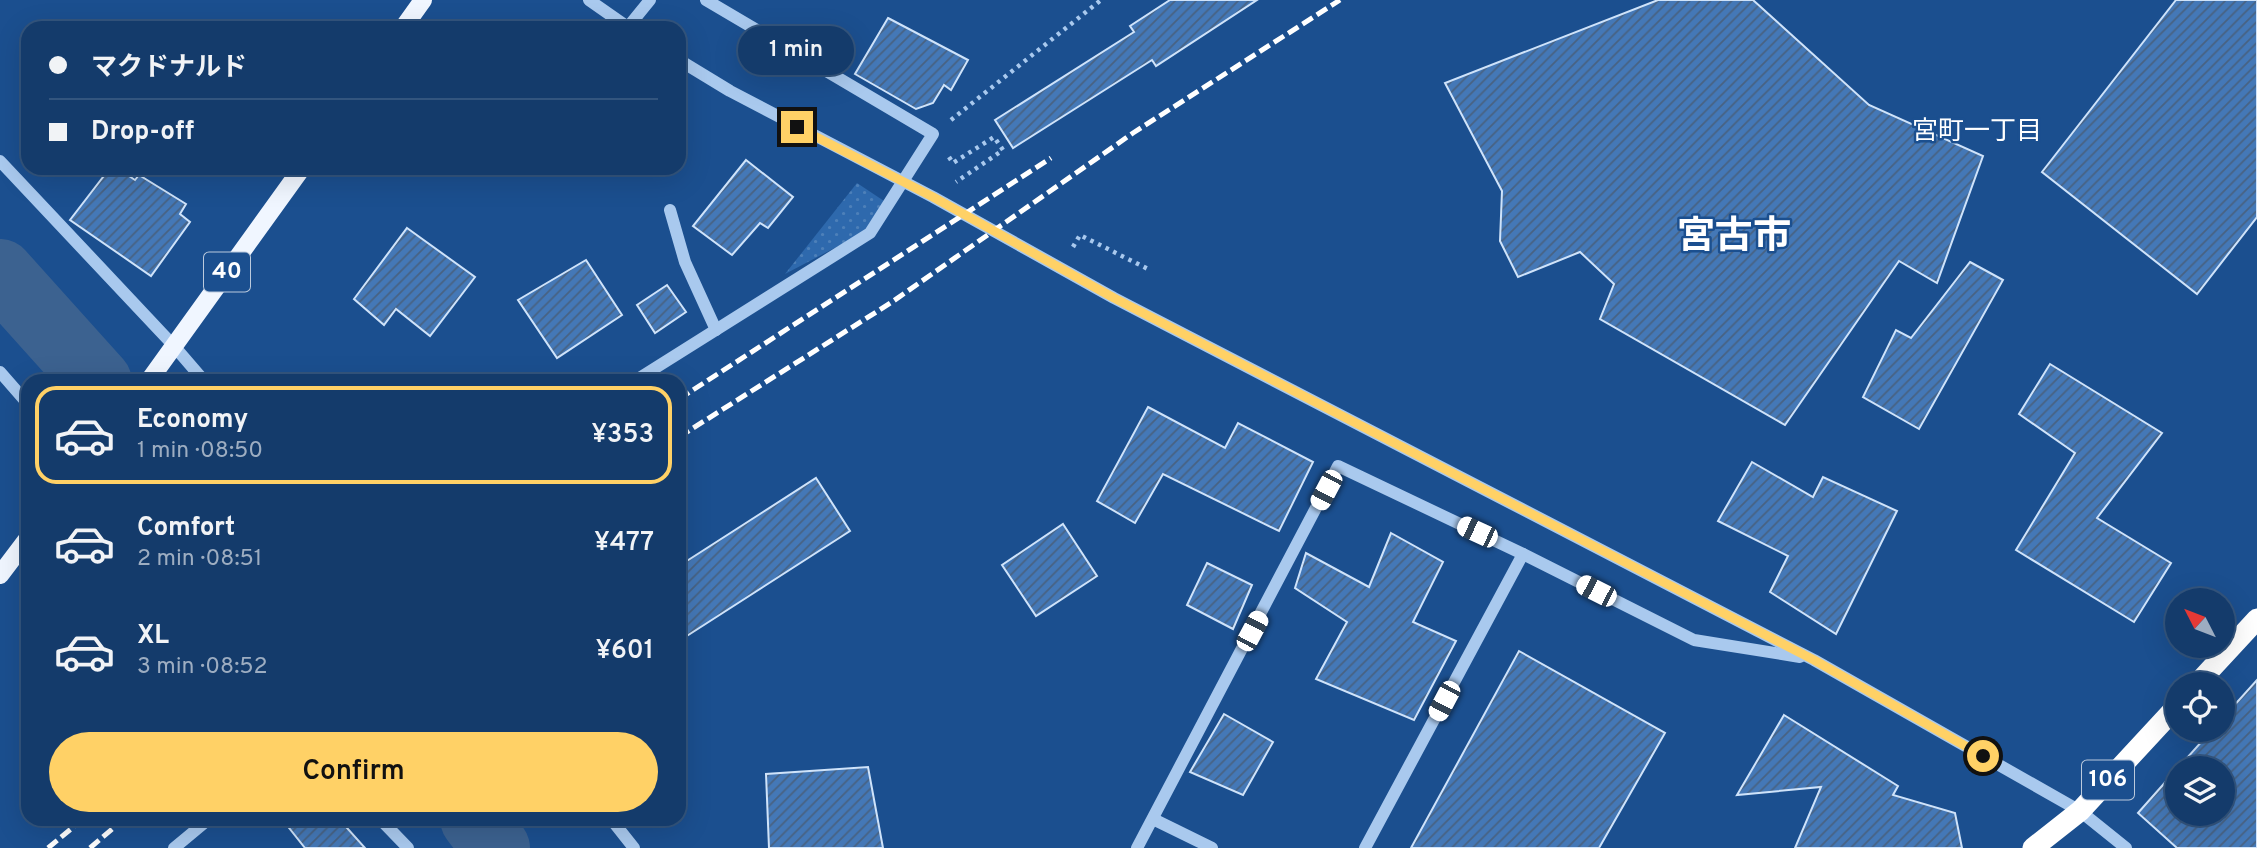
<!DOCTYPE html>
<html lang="en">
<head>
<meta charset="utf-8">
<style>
  body { margin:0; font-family:Overpass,"Noto Sans JP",sans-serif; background:#214673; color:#f1f3f6; height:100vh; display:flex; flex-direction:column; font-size:26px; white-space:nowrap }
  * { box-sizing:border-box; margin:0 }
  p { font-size:23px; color:#9dadc1 }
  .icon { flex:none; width:38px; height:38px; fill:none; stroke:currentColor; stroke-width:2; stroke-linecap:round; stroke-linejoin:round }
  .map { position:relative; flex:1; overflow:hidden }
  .side { position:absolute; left:21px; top:374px; width:665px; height:452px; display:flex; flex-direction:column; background:#143b6b; border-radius:21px; box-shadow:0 7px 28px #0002,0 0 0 2px #33557e }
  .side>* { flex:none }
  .banner { position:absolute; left:21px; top:21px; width:665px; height:154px; border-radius:21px; box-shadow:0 7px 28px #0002,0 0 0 2px #33557e; display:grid; align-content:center; height:154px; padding:0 28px; background:#143b6b }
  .needle { width:46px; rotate:312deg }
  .controls { position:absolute; left:2165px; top:588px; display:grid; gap:14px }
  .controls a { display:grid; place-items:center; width:70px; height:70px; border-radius:50%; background:#143b6b; box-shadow:0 7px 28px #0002,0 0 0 2px #33557e; font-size:35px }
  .end { position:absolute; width:32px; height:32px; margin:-16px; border:9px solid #ffd166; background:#111; box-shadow:0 0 0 4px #111 }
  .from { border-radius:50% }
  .bubble { position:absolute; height:49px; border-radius:24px; background:#143b6b; box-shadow:0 7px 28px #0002,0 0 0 2px #33557e; font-size:23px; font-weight:600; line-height:49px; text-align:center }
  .car { position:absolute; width:21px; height:42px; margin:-21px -10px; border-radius:9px; box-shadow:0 0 5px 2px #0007; background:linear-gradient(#fff 24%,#345 0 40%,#fff 0 76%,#345 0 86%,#fff 0) }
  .banner b { display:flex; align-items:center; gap:24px; height:66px; font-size:26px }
  .banner b+b { border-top:2px solid #33557e }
  .banner i { width:18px; height:18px; background:#f1f3f6 }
  ul { padding:12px 0 0; list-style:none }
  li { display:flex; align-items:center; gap:21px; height:98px; margin:0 14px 10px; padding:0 14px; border:4px solid transparent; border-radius:21px }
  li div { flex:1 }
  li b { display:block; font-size:26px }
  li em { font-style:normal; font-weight:600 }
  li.active { border-color:#ffd166 }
  li>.icon { width:63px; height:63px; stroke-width:1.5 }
  .button { display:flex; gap:14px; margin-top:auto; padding:14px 28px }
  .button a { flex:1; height:80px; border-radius:42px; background:#ffd166; color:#111; font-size:28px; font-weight:600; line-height:80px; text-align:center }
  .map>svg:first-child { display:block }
</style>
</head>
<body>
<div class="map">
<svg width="2257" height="848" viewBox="0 0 2257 848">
  <defs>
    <pattern id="green-dots" width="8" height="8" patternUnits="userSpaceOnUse" patternTransform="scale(1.75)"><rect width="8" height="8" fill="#2e69ad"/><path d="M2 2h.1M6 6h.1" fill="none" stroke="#4d80b9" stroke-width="1.8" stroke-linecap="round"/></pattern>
    <pattern id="building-hatch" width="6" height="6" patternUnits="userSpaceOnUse" patternTransform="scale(1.75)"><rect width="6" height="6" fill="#4478b7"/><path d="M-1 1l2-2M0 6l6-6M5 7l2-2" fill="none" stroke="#486282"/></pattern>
  </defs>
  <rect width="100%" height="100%" fill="#1b4f8f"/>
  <path fill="url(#green-dots)" d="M857,183L884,201L865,232L785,274Z"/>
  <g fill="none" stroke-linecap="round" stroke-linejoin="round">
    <g stroke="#3c6290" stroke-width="68">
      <path d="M0,273L98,382"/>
      <path d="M474,819L496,848"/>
    </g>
  </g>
  <g fill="url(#building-hatch)" stroke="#cfe3fa" stroke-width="2">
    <path d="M1170,0H1257L1156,66L1152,60L1013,148L995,120L1134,32L1130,26Z"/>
    <path d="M1658,0H1753L1869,105L1983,156L1937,283L1899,261L1785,425L1600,319L1614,284L1580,252L1518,277L1500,241L1502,191L1445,83Z"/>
    <path d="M2176,0H2257V217L2197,294L2042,172Z"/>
    <path d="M888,18L968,60L951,90L944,85L933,103L916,109L855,74Z"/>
    <path d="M746,160L793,197L768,228L760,223L732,255L693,226Z"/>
    <path d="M110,168H117L135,180L139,175L186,204L180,214L190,222L151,276L70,220Z"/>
    <path d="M407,228L475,277L430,336L396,309L384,325L354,299Z"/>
    <path d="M586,260L622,315L557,358L518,300Z"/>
    <path d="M1970,262L2003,280L1919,429L1863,397L1896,330L1911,338Z"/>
    <path d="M667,285L686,312L655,333L637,305Z"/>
    <path d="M2050,364L2162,433L2097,518L2171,563L2134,622L2016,550L2075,453L2019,414Z"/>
    <path d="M1148,407L1225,448L1238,423L1313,462L1279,531L1163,474L1135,523L1097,501Z"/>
    <path d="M1752,462L1813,497L1823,477L1897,511L1836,634L1770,592L1788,556L1718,521Z"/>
    <path d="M816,478L850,531L679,641V566Z"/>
    <path d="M1063,524L1097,576L1036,616L1002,565Z"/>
    <path d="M1391,533L1443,562L1413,622L1456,641L1414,720L1316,679L1347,622L1295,588L1306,553L1369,587Z"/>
    <path d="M1207,563L1252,585L1233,629L1187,605Z"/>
    <path d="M1519,651L1665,733L1599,848H1411Z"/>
    <path d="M2257,680V848H2177L2138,813L2177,769V814H2222V768H2178L2212,730H2222V719Z"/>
    <path d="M1224,714L1273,742L1243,795L1190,772Z"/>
    <path d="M1784,715L1898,786L1893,795L1955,813L1962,848H1795L1821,787L1737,795Z"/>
    <path d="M868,767L883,848H769L766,774Z"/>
    <path d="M282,819H339L365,848H305Z"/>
  </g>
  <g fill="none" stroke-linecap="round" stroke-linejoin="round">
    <g stroke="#a9c9ee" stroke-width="4.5" stroke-dasharray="3.5 5" stroke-linecap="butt">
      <path d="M951,120L1101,0"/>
      <path d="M949,157L953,163L994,137L1003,150L956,182"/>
      <path d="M1073,247L1080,235L1148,269"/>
    </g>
    <g stroke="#a9c9ee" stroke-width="12">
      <path d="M589,0L629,28"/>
      <path d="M628,27L650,0"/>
      <path d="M679,60L730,91L933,197L1114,298L1814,660L2080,811L2126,848"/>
      <path d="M0,161L174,346L205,382"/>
      <path d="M670,210L685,262L716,330"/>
      <path d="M0,372L28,404"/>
      <path d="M633,382L870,233L933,134L706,0"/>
      <path d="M380,819L408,848"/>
      <path d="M611,819L634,848"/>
      <path d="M1153,819L1212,848"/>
      <path d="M174,848L209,819"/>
      <path d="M1137,848L1338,466L1523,554L1694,640L1800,657"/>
      <path d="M1365,848L1523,554"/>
    </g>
    <g stroke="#f0f6ff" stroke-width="18">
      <path d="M403,28L423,0"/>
      <path d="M148,382L302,168"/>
      <path d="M0,575L28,538"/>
    </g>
    <g stroke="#fff" stroke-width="21">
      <path d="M2197,684L2257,619"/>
      <path d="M2033,848L2080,811L2177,706"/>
    </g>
    <g stroke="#fff" stroke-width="5" stroke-dasharray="12 5" stroke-linecap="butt">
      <path d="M679,399L1051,158"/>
      <path d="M679,437L892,302L1133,133L1340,0"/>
      <path d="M48,848L83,819"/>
      <path d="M90,848L124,819"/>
    </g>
  </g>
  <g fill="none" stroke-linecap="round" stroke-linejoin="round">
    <path stroke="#ffd166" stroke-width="9" d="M797,127L933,197L1114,298L1814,660L1983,756"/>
  </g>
  <g text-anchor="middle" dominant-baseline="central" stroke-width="5" stroke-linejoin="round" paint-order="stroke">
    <g fill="#1b4f8f" stroke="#bbcadd" stroke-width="2">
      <rect x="204" y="252.5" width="46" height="39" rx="5"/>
      <rect x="2082" y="760.5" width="52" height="39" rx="5"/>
    </g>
    <g font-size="23" font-weight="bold" fill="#fff">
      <text x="227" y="272">40</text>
      <text x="2108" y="780">106</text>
    </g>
    <g font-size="26" fill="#fff" stroke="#1b4f8f">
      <text x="1977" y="132">宮町一丁目</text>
    </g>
    <g font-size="38" font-weight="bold" fill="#fff" stroke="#1b4f8f">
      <text x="1734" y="238">宮古市</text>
    </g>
  </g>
</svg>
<div class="controls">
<a><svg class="needle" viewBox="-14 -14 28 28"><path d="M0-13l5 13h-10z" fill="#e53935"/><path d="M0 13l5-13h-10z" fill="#9dadc1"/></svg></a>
<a><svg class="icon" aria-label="locate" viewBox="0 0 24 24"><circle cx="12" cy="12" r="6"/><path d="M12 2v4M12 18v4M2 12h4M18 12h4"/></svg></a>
<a><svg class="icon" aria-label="layers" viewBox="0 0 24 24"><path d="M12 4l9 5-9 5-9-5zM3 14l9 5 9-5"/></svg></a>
</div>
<i class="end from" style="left:1983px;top:756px"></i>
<i class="end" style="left:797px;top:127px"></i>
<div class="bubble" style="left:738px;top:26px;width:116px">1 min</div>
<i class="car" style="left:1326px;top:490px;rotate:208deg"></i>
<i class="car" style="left:1477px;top:532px;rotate:295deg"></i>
<i class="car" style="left:1596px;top:591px;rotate:297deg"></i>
<i class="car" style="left:1252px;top:631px;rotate:28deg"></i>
<i class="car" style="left:1444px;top:701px;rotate:208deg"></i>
<div class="banner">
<b><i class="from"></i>マクドナルド</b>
<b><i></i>Drop-off</b>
</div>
<section class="side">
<ul>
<li class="active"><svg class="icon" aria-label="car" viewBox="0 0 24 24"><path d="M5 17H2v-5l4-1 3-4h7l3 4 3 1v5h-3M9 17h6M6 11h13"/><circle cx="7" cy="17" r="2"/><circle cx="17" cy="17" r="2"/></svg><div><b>Economy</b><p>1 min · 08:50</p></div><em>¥353</em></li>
<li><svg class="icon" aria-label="car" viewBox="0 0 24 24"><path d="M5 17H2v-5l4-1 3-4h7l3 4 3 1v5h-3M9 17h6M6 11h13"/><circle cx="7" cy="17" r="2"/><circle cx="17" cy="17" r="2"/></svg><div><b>Comfort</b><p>2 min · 08:51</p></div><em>¥477</em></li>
<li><svg class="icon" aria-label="car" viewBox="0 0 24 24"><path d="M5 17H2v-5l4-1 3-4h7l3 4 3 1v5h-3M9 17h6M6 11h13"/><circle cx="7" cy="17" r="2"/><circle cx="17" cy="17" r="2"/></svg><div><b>XL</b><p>3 min · 08:52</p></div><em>¥601</em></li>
</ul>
<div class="button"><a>Confirm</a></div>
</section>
</div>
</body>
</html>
